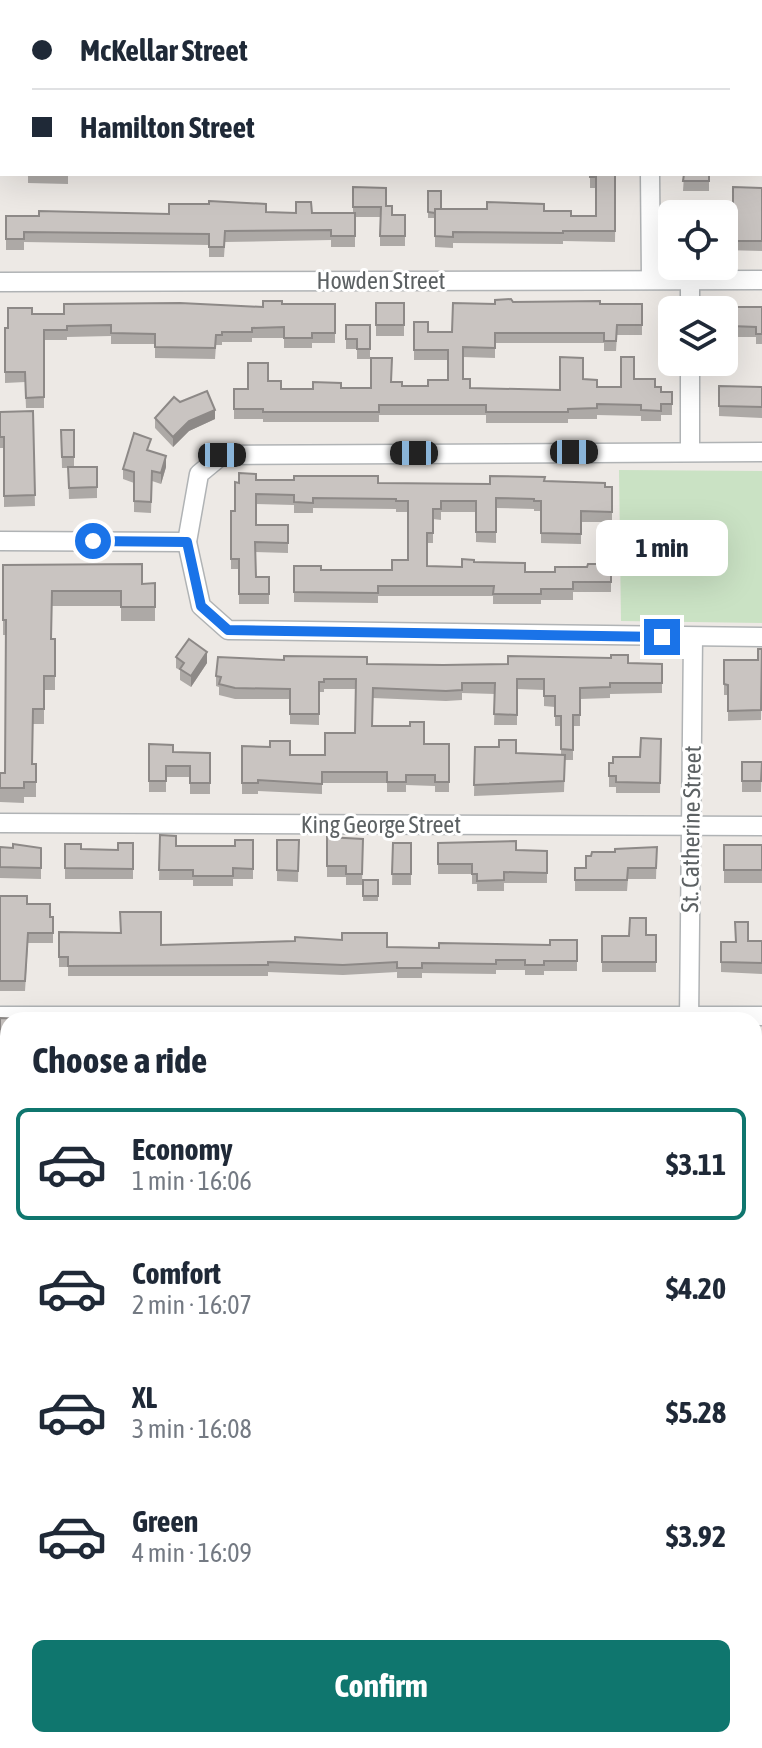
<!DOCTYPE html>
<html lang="en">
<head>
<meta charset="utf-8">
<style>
  body { margin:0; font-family:"Asap Condensed",sans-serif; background:#f2f2f3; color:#1f2937; height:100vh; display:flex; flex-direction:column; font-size:30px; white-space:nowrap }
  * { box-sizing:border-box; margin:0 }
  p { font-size:26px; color:#747a83 }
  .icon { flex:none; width:44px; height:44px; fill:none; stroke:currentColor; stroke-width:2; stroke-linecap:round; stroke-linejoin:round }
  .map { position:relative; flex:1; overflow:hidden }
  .side { position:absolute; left:0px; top:1012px; width:762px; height:736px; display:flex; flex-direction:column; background:#fff; border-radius:24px 24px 0 0; box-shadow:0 8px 32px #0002 }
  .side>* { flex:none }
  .guide { position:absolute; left:0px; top:0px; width:762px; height:176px; box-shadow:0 8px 32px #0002; display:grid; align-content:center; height:176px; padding:0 32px; background:#fff }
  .tools { position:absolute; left:658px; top:200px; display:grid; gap:16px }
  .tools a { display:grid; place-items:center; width:80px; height:80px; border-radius:12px; background:#fff; box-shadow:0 8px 32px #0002; font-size:40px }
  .end { position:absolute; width:36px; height:36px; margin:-18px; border:10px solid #1a73e8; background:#fff; box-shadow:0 0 0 4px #fff }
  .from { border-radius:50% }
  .bubble { position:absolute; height:56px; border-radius:12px; background:#fff; box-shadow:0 8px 32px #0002; font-size:26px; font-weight:700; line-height:56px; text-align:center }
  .car { position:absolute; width:24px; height:48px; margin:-24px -12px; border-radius:10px; box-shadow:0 0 6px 2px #0007; background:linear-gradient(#222 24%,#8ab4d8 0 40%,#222 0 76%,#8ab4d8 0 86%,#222 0) }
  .guide b { display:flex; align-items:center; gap:28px; height:76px; font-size:30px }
  .guide b+b { border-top:2px solid #e0e1e3 }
  .guide i { width:20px; height:20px; background:#1f2937 }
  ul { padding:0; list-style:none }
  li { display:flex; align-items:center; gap:24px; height:112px; margin:0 16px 12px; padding:0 16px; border:4px solid transparent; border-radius:12px }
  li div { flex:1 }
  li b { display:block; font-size:30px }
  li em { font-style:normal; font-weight:700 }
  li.active { border-color:#0f766e }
  li>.icon { width:72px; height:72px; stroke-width:1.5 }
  h2 { padding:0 32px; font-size:36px; line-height:96px }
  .button { display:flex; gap:16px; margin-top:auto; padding:16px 32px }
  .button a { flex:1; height:92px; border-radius:12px; background:#0f766e; color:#fff; font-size:32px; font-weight:700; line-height:92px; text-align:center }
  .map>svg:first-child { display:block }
</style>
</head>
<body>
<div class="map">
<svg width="762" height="1748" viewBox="0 0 762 1748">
  <rect width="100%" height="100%" fill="#ede9e5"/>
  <path fill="#faeddd" d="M0,1032L8,1033V1190H0Z"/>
  <rect fill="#dcd9d7" x="754" y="1416" width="8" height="324"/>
  <path fill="#cae2c4" d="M619,470L762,471V623L621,621Z"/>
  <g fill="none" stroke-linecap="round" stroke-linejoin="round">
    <defs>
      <g id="minor">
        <path d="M650,2V0"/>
        <path d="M0,44H2"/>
        <path d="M760,47H762"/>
        <path d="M650,174L651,278"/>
        <path d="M690,280V310"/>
        <path d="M0,282L762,280"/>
        <path d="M690,362V451"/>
        <path d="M762,452L222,455L199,474L187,542L201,606L228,630L762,637"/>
        <path d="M0,541L187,542"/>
        <path d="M0,823L762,826"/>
        <path d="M0,1016H762"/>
        <path d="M689,1020L693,637"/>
        <path d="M0,1199H8"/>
        <path d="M754,1208H762"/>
        <path d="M0,1395H8"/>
        <path d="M754,1396H762"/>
      </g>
    </defs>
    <use href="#minor" stroke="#b0b3b5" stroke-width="21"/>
    <use href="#minor" stroke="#fff" stroke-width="18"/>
  </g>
  <g fill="#ada9a6">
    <rect x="17" y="0" width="604" height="2"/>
    <path d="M689,0H762V8H760V2H689Z"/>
    <path d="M28,174H68V184L28,183Z"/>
    <path d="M565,174H616L615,242L563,241V244L453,243V248L435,247V218H428V191L441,209L544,211L571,216H596V188H590V176L565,175Z"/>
    <path d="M684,174H709V191H683Z"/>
    <path d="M353,187L386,206L392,215H405V246H380V217H355V247H331V240L225,242L224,257H209V245L24,242V250H6V216L266,212L353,213Z"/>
    <path d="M762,188V251L724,250V214H733Z"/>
    <path d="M513,302L642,304V335H617L616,351H604V343H495V358L463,357V379L470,388L560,390L583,379L597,387H621L634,379L655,387L661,392H672V415H661V421H641V416L597,415V419H568V423H486V415H379V422H263V419H234V389H248L268,381L281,389L371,388L392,382L402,386H428L448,380V360H414V322L428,332H452L495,304Z"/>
    <rect x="376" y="303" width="28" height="33"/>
    <path d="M282,304H335V343H312V348H284V338H252V342H222V345H216L215,359L155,358V344H111V336L67,337V340H44V408H26L25,382L5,383V328H8L32,314L263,307Z"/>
    <path d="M731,307H762V344H756V337H731Z"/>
    <path d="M346,325H370V359H357V349H346Z"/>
    <path d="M719,386L762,387V418L719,416Z"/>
    <path d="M180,402L215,419L189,431L173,447L155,428V418Z"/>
    <path d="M33,411L35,506L4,507V448H0V412Z"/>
    <path d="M61,430H74V467H97V498L69,499L68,468H62Z"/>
    <path d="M151,450L150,451L166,467L161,484L152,481L151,513L134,512V483L123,479V469Z"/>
    <path d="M256,480L378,483L490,484L544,481L612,487V522H581V544L541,543V511H534V509L496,508V543L476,542V512H441V520L433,519V543H427V566L462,567L474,562L525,572H555L587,567L611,560V592H573V600H541V604H493V596H378V603L294,602V566L321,570H392L408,560V512H396V509L313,508V513H294V505L256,504V525H288V553L255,552L256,577H269V604H239V569H231V536L235,511Z"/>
    <path d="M3,565L142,584L155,583V621H121V606H52L51,639H55V690H44V724H33V764H36V797H24V803L0,802V773H5L6,635H3Z"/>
    <path d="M762,649L761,720L728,721V695H724V660H758Z"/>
    <path d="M176,657L207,663L191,687L180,680V670L176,668Z"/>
    <path d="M628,663L662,664V693L610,694V698L580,699V726H573V760H565L564,792L474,796L475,747L516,753L561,755V726H555V707L544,706V690L517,689V725H494L495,694L462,693V700L446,701L373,698V726L424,744H449V792H435V786L406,785V792H387V783H322V794L258,791V794H242V746L290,755H325L355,733L356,689H324V692H319V725L290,724V699H235L219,695V687L216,686V676L367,664L443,665Z"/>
    <path d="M661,739L660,793H616V787H609V763L640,757Z"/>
    <path d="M149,744L173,752L210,753V794H190V777H166V792H149Z"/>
    <path d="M742,762H762L761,792H742Z"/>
    <path d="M160,835L176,846H235L253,840V879H233V886H193V880H159Z"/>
    <path d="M327,837L363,839L362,885H346V877H327Z"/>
    <path d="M277,840H299L298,882L277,881Z"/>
    <path d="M133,843V879H65V844L81,849L118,850Z"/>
    <path d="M393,843H411V885H392Z"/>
    <path d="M438,843L516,850L547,851V883H504V891H477V884H472V874H438Z"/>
    <rect x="724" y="845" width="38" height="38"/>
    <path d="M0,847L41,848V879L0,878Z"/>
    <path d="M657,847L656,879H628L627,891H575V868H586L591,856Z"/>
    <rect x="363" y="880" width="15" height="21"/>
    <path d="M0,896L27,904L50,917H53V943H28L25,991H0Z"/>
    <path d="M59,932L161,945L439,948L550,945L577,940V971H544V975H525V970H496V974L422,973V978H397V972L343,975L268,972V976H68V967H59Z"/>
    <path d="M646,935H656V972H602V936Z"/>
    <path d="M748,941H762V974L721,972V942Z"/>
    <path d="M0,1018L8,1020V1093H1Z"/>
    <rect x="754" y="1047" width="8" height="29"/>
    <rect x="754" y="1102" width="8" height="65"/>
    <rect x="2" y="1219" width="6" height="43"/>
    <rect x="754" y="1238" width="8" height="33"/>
    <rect x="0" y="1280" width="8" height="87"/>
    <rect x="754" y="1321" width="8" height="36"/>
    <rect x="0" y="1415" width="8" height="29"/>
    <rect x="0" y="1484" width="8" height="55"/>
    <rect x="754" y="1508" width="8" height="198"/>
    <path d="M2,1570H8V1636H1Z"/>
  </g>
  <g fill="#8d8987">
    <path d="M215,410V419L189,431L173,447V437L189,421Z"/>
    <path d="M166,456V467L161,484V473Z"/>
    <path d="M207,652V663L191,687V676Z"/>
  </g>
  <g fill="#c9c4c1" stroke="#8d8987" stroke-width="2">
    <rect x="17" y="0" width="292" height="2"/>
    <rect x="593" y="0" width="25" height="1"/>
    <rect x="760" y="73" width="2" height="20"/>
    <path d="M590,174H615V231H563V233L453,232V237L435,236V209H487V202L544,204V211H571V216H596V177H590Z"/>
    <path d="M684,174H709V181H683Z"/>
    <path d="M353,187L386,188V206H392V215H405V236H380L381,207H353Z"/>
    <path d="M733,187L762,188V241H724V214H733Z"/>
    <path d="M428,191H441V209H435V213L428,212Z"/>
    <path d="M209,201L266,204V212L296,213V202H311L312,213H355V236H331V230L225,231L224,247H209V234L24,232V239H6V216H39V211L169,214V204H209Z"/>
    <path d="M511,299L513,302L600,301V304H642V325H617L616,341H604V333H495V348L463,347V379H470V388L560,390V357L583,358V379L597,380V387H621V357H634V379H655V387H661V392H672V404H661V411L641,410V405L597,404V408L568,409V412H486V405H379V412H263V409H234V389H248V363H268V381H281V389H313V382L341,383V388H371V358H392L391,382H402V386H428V380H448V350H414V322H428V332H452L453,303L495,304V300Z"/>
    <path d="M263,301H282V304H335V333H312V338H284V327L252,328V332H222V335H216L215,348L155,347V334L111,333V325L67,326V330H44V397L26,398L25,372H5V328H8V308H32V314H64V304L180,303L263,307Z"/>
    <rect x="376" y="303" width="28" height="22"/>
    <path d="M731,307H762V334H756V327L731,326Z"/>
    <path d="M346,325H370V349H357V339H346Z"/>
    <path d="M719,386L762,387V407L719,406Z"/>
    <path d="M207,391L215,410L189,421L173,437L155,418L174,397L180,402Z"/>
    <path d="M33,411L35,495L4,496V437H0V412Z"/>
    <path d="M61,430H74V457H62Z"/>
    <path d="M134,433L151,439L147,450L166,456L161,473L152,471L151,502L134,501V472L123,469Z"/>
    <path d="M68,467H97V487L69,488Z"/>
    <path d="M239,473L256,474V480H294V476H378V483L490,484V476L545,477L544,481L605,483V487H612V512L581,511V534L541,533V501H534V499L496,498V532H476V501H441V509H433V533H427V566L462,567V559L474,560V562L525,563V572H555V567H587L588,564H598V559L611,560V582H573V589H541V594H493L494,586H378V593L294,592V566H321V570H392V560H408V501H396V499L313,498V503L294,502V495L256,494V525H288V543L255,542L256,577H269V594H239V559H231V511H235V482L239,483Z"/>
    <path d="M142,564V584L155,583V607H121V591H52L51,639H55V676H44V709H33L32,764H36V782H24V788H0V773H5L6,620H3V565Z"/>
    <path d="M189,639L207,652L191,676L180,669L184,663L176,657Z"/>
    <path d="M758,649H762L761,710L728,711V685L724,684V660H758Z"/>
    <path d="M611,655H628V663L662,664V683H610V687L580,688V715H573V750L561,749V716H555V696H544V679H517V715L494,714L495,683H462V690L446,691L373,688L372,726H410V722H424V744H449V782H435V775H406V782H387V772H322V784L258,780V783H242V746L270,747V741H290V755H325V733H355L356,679H324V682H319V714H290V689L235,688L219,684L221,677L216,676L218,657L284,660V656L367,657V664L443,665L508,664V656L611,658Z"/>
    <path d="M641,738L661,739L660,783L616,782V776H609V763H613V757H640Z"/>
    <path d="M499,740H516V753L565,755L564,781L474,785L475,747H499Z"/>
    <path d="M149,744L173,745V752L210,753V783H190V766H166V781H149Z"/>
    <path d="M742,762H762L761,781H742Z"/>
    <path d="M160,835L176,836V846H235V840H253V869L233,868V876H193V870H159Z"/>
    <path d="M327,837L363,839L362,874H346V866H327Z"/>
    <path d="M277,840H299L298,871L277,870Z"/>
    <path d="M516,841V850L547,851V873L504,872V880L477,881V874H472V864H438V843Z"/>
    <path d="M118,843H133V869L65,868V844H81V849L118,850Z"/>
    <path d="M393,843H411V874H392Z"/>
    <path d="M13,844L41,848V868L0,867V847L13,848Z"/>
    <rect x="724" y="845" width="38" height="25"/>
    <path d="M657,847L656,868H628L627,880H575V868H586V856H591L592,852H615V849Z"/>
    <rect x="363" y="880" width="15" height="16"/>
    <path d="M0,896H27V904H50V917H53V933H28L25,981H0Z"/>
    <path d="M120,912H161V945L295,941V937L342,940V933H387V947L439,948V943L550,945V940H577V961H544V965H525V960H496V964L422,963V968H397V962L343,965L268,962V965L68,966V957H59V932L121,933Z"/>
    <path d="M630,918H646V935H656V962H602V936H629Z"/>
    <path d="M735,922H748V941H762V963L721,962V942H736Z"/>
    <path d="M0,1018L27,1019V1020H8V1078H1L2,1042H0Z"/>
    <rect x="754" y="1047" width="8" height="19"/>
    <rect x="754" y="1102" width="8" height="55"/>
    <rect x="2" y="1219" width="6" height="29"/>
    <rect x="754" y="1238" width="8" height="22"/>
    <rect x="0" y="1280" width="8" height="73"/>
    <rect x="754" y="1321" width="8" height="26"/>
    <rect x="0" y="1415" width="8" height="18"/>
    <path d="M0,1484H8V1528L0,1527Z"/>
    <rect x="754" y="1508" width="8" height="177"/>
    <path d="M2,1570H8V1625L1,1624Z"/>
    <path d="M24,1740H39V1748H0V1742H24Z"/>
    <rect x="189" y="1740" width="42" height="8"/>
    <path d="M470,1740H486L485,1748H470Z"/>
  </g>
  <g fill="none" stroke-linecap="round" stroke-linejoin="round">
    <path stroke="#1a73e8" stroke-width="10" d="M93,541L187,542L201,606L228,630L662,637"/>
  </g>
  <g text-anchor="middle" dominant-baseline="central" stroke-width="6" stroke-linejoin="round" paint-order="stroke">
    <g font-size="24" fill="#5c6163" stroke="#fff">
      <text x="381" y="280">Howden Street</text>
      <text x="381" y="824">King George Street</text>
      <text transform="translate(691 829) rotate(-89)">St. Catherine Street</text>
    </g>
  </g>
</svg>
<div class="tools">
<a><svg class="icon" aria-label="locate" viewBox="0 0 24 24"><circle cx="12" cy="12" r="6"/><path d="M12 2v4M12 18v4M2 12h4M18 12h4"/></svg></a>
<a><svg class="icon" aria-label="layers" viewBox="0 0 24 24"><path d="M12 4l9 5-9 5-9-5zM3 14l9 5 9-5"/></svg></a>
</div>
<i class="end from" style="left:93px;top:541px"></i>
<i class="end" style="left:662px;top:637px"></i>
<div class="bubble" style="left:596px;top:520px;width:132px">1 min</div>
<i class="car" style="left:574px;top:452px;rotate:90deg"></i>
<i class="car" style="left:414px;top:453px;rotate:270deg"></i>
<i class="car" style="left:222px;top:455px;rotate:90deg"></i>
<div class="guide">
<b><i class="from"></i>McKellar Street</b>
<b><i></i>Hamilton Street</b>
</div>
<section class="side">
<h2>Choose a ride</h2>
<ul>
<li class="active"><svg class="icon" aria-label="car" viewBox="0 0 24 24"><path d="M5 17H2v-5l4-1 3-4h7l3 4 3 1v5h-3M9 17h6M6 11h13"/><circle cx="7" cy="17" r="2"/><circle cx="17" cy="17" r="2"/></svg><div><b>Economy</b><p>1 min · 16:06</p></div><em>$3.11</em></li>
<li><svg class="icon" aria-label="car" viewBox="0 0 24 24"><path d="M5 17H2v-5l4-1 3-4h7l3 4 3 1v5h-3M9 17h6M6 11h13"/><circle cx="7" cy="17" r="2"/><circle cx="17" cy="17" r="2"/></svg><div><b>Comfort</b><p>2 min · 16:07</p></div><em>$4.20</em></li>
<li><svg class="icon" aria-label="car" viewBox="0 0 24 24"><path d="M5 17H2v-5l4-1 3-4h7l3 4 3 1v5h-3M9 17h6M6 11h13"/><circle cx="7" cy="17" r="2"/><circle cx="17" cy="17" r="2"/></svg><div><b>XL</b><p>3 min · 16:08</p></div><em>$5.28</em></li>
<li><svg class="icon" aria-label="car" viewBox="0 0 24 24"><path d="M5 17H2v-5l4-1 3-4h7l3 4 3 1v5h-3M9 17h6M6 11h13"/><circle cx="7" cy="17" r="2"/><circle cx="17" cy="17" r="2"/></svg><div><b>Green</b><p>4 min · 16:09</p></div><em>$3.92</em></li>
</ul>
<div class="button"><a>Confirm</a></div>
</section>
</div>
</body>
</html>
